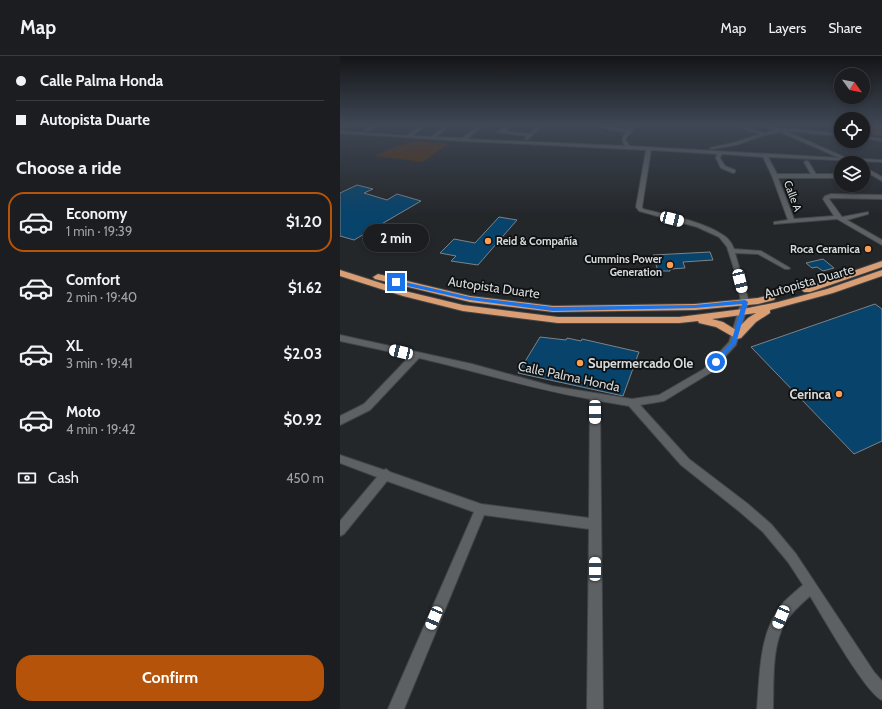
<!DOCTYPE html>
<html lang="en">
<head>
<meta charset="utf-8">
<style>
  body { margin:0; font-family:Cabin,sans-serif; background:#282a2d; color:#f1f3f6; height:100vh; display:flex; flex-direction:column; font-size:15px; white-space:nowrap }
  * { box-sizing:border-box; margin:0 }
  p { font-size:13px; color:#a0a2a5 }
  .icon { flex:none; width:22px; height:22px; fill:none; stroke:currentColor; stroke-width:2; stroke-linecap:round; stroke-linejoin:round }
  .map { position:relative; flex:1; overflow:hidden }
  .side { display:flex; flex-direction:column; background:#1b1d20; width:340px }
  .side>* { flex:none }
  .top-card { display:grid; align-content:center; height:88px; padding:0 16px; background:#1b1d20 }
  .needle { width:26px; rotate:123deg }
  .buttons { position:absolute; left:494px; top:12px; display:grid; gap:8px }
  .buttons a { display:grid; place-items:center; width:36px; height:36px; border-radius:50%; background:#1b1d20; box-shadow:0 2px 6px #0003,0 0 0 1px #393b3e; font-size:20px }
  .end { position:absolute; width:18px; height:18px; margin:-9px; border:5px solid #1a73e8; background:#fff; box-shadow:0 0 0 2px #fff }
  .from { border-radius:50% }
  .bubble { position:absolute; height:28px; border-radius:14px; background:#1b1d20; box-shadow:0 2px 6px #0003,0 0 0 1px #393b3e; font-size:13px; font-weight:700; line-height:28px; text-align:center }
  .car { position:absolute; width:12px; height:24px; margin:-12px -6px; border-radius:5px; box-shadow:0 0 3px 1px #0007; background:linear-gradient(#fff 24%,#345 0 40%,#fff 0 76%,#345 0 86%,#fff 0) }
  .top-card b { display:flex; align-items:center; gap:14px; height:38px; font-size:15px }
  .top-card b+b { border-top:1px solid #393b3e }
  .top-card i { width:10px; height:10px; background:#f1f3f6 }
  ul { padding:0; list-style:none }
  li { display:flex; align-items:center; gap:12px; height:60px; margin:0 8px 6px; padding:0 8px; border:2px solid transparent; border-radius:16px }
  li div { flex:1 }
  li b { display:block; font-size:15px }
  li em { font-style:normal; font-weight:700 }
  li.active { border-color:#b45309 }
  li>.icon { width:36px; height:36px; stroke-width:1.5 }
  h2 { padding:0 16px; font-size:18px; line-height:48px }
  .pay { display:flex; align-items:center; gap:10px; height:44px; padding:0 16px; font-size:15px }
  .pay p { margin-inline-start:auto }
  .primary-button { display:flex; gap:8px; margin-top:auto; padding:8px 16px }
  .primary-button a { flex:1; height:46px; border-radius:16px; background:#b45309; color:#fff; font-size:16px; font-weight:700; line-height:46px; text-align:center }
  header { display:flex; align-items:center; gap:24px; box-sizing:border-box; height:56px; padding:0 20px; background:#1b1d20; border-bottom:1px solid #393b3e }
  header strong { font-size:19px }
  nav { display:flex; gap:22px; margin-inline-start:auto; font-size:14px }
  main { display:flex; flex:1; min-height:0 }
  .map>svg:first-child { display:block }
</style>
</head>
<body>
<header>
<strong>Map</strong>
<nav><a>Map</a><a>Layers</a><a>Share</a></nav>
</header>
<main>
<section class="side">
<div class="top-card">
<b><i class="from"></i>Calle Palma Honda</b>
<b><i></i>Autopista Duarte</b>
</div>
<h2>Choose a ride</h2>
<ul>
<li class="active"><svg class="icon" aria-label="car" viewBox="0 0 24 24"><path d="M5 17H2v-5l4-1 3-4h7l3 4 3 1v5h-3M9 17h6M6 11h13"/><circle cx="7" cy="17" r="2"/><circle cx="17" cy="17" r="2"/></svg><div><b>Economy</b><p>1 min · 19:39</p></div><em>$1.20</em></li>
<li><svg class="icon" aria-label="car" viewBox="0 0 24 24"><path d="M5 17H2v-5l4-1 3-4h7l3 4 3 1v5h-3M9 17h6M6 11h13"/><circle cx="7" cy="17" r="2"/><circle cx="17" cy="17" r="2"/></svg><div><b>Comfort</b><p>2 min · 19:40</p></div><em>$1.62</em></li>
<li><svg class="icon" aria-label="car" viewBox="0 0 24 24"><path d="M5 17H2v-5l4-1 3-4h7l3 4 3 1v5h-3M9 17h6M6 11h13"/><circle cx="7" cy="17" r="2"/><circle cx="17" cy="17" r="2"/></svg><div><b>XL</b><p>3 min · 19:41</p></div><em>$2.03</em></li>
<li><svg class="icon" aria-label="car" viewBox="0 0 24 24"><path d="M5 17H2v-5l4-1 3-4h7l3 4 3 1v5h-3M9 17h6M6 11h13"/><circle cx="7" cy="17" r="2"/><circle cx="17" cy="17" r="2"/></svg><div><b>Moto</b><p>4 min · 19:42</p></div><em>$0.92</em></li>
</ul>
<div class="pay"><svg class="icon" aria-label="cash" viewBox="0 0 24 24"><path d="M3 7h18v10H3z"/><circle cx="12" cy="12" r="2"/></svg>Cash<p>450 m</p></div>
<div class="primary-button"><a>Confirm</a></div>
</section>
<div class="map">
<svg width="542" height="653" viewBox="0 0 542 653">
  <rect width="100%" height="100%" fill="#24272a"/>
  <path fill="#532b08" d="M75,85L108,88L83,106L36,100L52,92Z"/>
  <path fill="#703e15" d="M523,68H542V80L523,78Z"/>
  <g fill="#07436b" stroke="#7e8286">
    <path d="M17,129L33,133L24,137L47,144L57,138L81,145L14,184L0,180V137Z"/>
    <path d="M159,161L177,164L138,209L111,205L116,200L100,197L114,183L135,187Z"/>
    <path d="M370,196L373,204L343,206L345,212L330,213V215H318L313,199Z"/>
    <path d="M483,203L494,212L483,215L477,211L472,212L466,207Z"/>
    <path d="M535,248L542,253V385L514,398L411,291Z"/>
    <path d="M200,281L226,284L227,282L241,285L242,283L299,296L283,340L178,317Z"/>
  </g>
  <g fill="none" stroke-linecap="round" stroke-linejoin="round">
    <defs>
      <g id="minor">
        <path d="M8,68H15L0,72V70Z"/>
        <path d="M37,68H42L28,75L24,74Z"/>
        <path d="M83,68H88L72,80L91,81L105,70L107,72L96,81L122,82L141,68H146L127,83L285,90C281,84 282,82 286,76L271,74L255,69C259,68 282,73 288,74L293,68H297L286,82V85L290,90L500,102L440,76L425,79L396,89L372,93L370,92L393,87L420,78L389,68H395L424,77L435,74L416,68H422L441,73H457L501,78V80L446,75L506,102L542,104V106L428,101L437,118H471L464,106L466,105H468L476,118H501V122H438L454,163L494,160L483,143L485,140L491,138L542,139V143L491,142L489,143L502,161L528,156V158L507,164L542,184V189L497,163L434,168V166L448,164L432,120L423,101L382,98L380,102L385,110L395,114V116L393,117L381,112L376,102L377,98L311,94L302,151L303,153C328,159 362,165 383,179C388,182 392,187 394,193L421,195L450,212L449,213H445L418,198L395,197L409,246L396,289L370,317L324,345L300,349L349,403L408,448L431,468L456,498L534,616L542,625V644C526,638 482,559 470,540C461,548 453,555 446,565C431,590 434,625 433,653H417C420,617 419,574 444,546C450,540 457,534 463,529L448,506L423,476L400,456L341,409L289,350L260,345L263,653H247L249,473L144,459L64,653H48L134,456L47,425L4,478L0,480V465L37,421L0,407V399L44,414L46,413L50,416L141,448L249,462L250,343C192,333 136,315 79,302L30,354L0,369V360L24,348L70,300L0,285V279L132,308L212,330L292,343L319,339L364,313L389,286L401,246L395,216L387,191L379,181L357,171L299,155L296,151L306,94L122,85L0,77V75L67,80Z"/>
        <path d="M171,68H176L164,75L190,78L196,72V70L192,68H199L200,72L187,84L185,83L187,80L157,76Z"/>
        <path d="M523,80L542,83V85L523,82Z"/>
        <path d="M523,110L542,121V125L523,114Z"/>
      </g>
      <g id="highway">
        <path d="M542,205V211L470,236H464L462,234L464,232Z"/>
        <path d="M0,214L69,236L123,249L218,261H339L403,253L438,246L487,233L542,214V220L493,237L430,254V257L416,266L401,282L397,283L376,271L359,267L358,265L339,267H218L123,255L63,240L0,220ZM416,257L408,262L396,274L383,266L372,263Z"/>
        <path d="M38,218L130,240L213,250L355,248L418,242L430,239L435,242L434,244L418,248L355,254L213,256L130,246L35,223L33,221Z"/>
      </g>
    </defs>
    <use href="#minor" stroke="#424547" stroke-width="2"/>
    <use href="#highway" stroke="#424547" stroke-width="2"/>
    <use href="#minor" fill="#5d6164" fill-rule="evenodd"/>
    <use href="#highway" fill="#d99e74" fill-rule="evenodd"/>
  </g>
  <linearGradient id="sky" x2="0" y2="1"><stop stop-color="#141517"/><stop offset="0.43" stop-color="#3f4755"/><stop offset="1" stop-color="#3f4755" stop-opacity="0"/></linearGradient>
  <rect width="542" height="159" fill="url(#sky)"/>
  <path fill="#1a73e8" d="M56,224L130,241L213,251L355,249L405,244L408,246L396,287L376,308H374V304L391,287L402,248L355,252L213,255L130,244L54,227L53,226Z"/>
  <g fill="#fc9d54" stroke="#0e1011" stroke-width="1.5">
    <circle cx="148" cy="185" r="4"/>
    <circle cx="528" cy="193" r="4"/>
    <circle cx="330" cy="209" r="4"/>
    <circle cx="240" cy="307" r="4"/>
    <circle cx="499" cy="338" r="4"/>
  </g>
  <g text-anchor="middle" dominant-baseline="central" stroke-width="3.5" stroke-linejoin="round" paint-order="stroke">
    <g font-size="11" fill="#d7dadb" stroke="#0e1011">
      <text transform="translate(453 140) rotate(70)">Calle A</text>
    </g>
    <g font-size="11" font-weight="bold" fill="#d7dadb" stroke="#0e1011" text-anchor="end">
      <text x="156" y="185" text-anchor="start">Reid &amp; Compañía</text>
      <text x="520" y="193">Roca Ceramica</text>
      <text x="322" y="203">Cummins Power<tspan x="322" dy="13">Generation</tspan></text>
    </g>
    <g font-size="13" fill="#d7dadb" stroke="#0e1011">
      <text transform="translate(469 225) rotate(-16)">Autopista Duarte</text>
      <text transform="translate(154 231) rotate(8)">Autopista Duarte</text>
      <text transform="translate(229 320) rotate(12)">Calle Palma Honda</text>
    </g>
    <g font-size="13" font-weight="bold" fill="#d7dadb" stroke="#0e1011" text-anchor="start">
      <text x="248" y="307">Supermercado Ole</text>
      <text x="491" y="338" text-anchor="end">Cerinca</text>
    </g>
  </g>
</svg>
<div class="buttons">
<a><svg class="needle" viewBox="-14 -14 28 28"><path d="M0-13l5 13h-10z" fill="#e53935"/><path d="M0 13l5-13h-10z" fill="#a0a2a5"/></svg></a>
<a><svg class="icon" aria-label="locate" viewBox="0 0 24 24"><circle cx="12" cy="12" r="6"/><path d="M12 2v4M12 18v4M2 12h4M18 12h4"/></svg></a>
<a><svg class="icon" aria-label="layers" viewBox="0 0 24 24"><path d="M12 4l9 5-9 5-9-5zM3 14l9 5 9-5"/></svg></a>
</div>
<i class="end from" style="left:376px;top:306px"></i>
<i class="end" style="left:56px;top:226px"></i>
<div class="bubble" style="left:23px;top:168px;width:66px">2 min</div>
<i class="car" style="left:332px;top:163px;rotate:105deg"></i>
<i class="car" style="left:400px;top:225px;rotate:166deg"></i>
<i class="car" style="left:61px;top:296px;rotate:283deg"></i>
<i class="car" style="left:255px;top:356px;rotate:180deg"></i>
<i class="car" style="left:255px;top:513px;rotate:0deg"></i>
<i class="car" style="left:441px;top:561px;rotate:203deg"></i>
<i class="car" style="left:94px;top:562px;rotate:203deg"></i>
</div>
</main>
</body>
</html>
